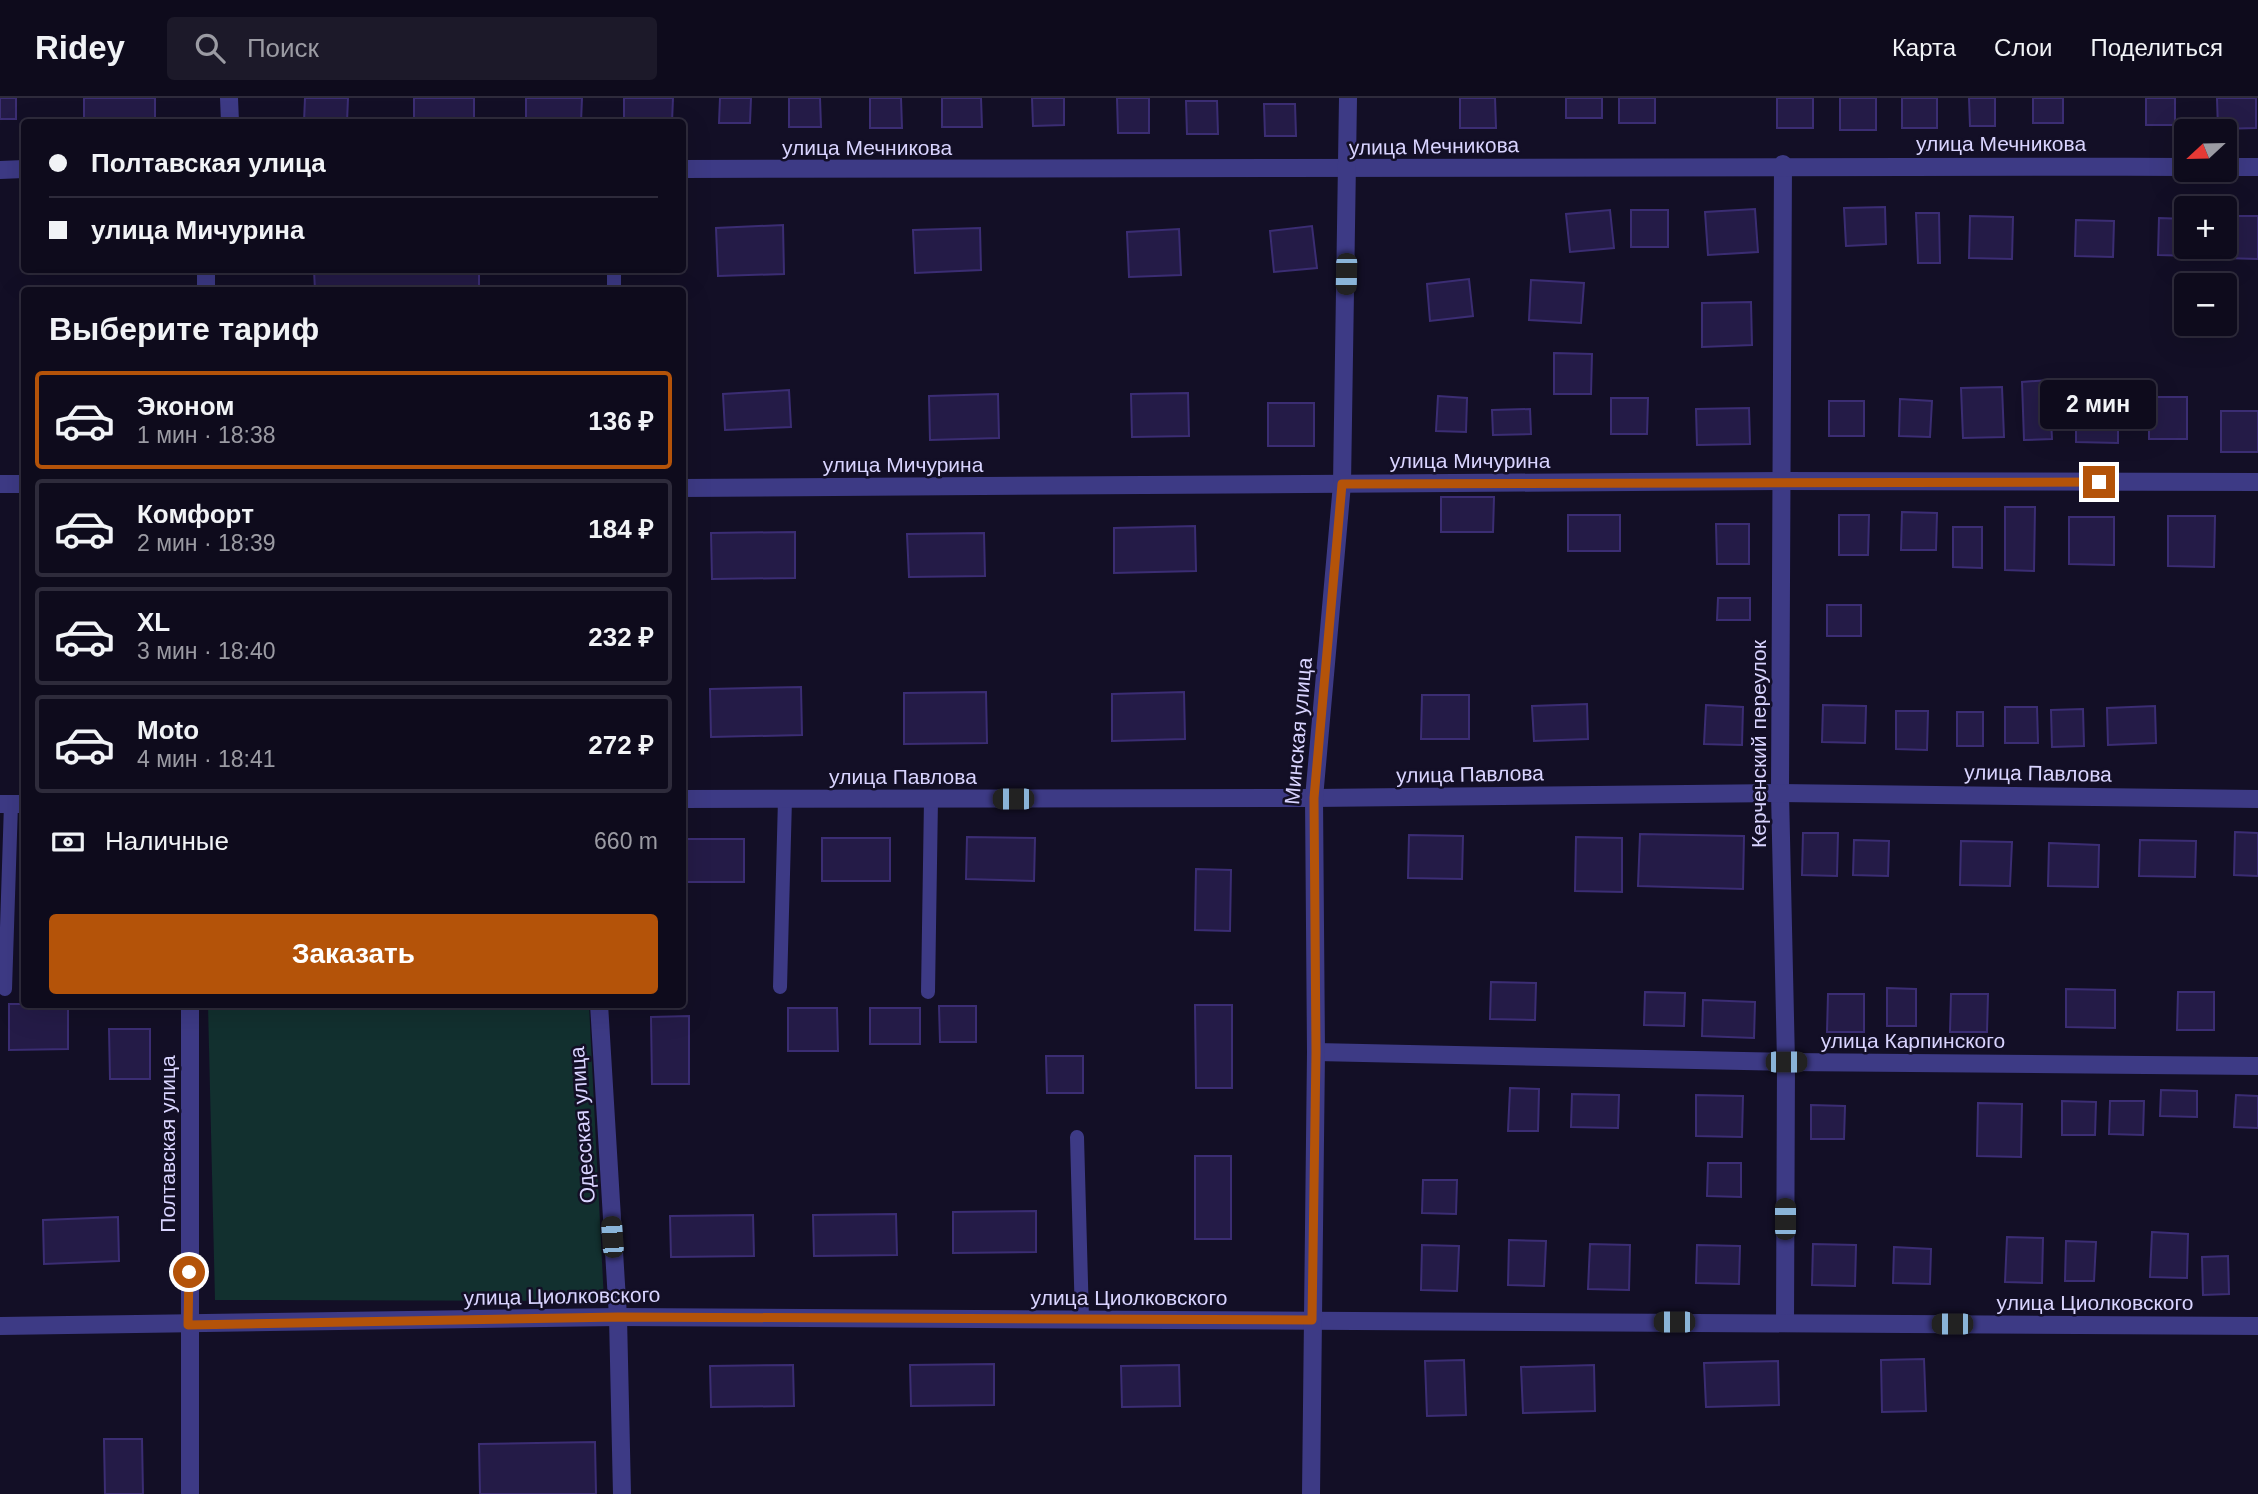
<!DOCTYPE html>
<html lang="ru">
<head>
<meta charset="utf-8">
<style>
  body { margin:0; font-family:Arial,sans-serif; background:#1c1929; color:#f1f3f6; height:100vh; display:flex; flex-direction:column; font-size:26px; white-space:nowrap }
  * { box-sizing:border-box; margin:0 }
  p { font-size:23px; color:#9b9ba3 }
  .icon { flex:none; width:38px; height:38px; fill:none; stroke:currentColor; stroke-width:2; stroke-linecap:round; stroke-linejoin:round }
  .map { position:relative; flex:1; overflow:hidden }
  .details { position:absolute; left:21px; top:189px; width:665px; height:721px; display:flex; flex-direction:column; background:#0e0b1c; border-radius:7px; box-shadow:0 7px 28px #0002,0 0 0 2px #2e2b3b }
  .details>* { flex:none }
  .guide { position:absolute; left:21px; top:21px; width:665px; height:154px; border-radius:7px; box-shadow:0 7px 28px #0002,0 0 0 2px #2e2b3b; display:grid; align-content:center; height:154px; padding:0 28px; background:#0e0b1c }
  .needle { width:46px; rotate:248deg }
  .fabs { position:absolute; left:2174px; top:21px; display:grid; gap:14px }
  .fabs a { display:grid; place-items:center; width:63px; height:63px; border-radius:7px; background:#0e0b1c; box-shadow:0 7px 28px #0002,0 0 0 2px #2e2b3b; font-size:35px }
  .end { position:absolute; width:32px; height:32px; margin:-16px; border:9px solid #b45309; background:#fff; box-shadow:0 0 0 4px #fff }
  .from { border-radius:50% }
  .bubble { position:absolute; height:49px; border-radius:7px; background:#0e0b1c; box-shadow:0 7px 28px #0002,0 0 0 2px #2e2b3b; font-size:23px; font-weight:800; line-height:49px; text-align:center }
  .car { position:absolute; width:21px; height:42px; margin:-21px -10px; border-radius:9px; box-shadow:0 0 5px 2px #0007; background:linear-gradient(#222 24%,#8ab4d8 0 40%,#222 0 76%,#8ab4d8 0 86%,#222 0) }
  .guide b { display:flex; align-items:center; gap:24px; height:66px; font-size:26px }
  .guide b+b { border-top:2px solid #2e2b3b }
  .guide i { width:18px; height:18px; background:#f1f3f6 }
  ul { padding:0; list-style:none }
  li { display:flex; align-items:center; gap:21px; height:98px; margin:0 14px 10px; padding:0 14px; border:4px solid #2e2b3b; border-radius:7px }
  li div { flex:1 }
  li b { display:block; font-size:26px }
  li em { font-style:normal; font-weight:800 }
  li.on { border-color:#b45309 }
  li>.icon { width:63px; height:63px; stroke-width:1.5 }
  h2 { padding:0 28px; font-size:32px; line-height:84px }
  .pay { display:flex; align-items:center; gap:18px; height:77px; padding:0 28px; font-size:26px }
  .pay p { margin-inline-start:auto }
  .primary-button { display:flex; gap:14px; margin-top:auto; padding:14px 28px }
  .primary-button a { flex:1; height:80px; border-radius:7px; background:#b45309; color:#fff; font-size:28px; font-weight:800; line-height:80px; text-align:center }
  header { display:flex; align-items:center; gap:42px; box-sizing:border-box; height:98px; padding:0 35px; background:#0e0b1c; border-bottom:2px solid #2e2b3b }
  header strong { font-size:33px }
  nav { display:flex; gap:38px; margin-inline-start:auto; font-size:24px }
  .search { width:490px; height:63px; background:#1c1929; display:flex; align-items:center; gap:18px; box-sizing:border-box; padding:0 24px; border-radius:7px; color:#9b9ba3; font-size:26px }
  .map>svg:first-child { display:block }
</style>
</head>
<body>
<header>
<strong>Ridey</strong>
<div class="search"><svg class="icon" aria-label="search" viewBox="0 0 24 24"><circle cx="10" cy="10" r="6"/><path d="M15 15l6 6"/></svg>Поиск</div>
<nav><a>Карта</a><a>Слои</a><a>Поделиться</a></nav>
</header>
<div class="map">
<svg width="2258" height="1396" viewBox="0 0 2258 1396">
  <rect width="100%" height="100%" fill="#130f26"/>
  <path fill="#12302f" d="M208,907H589L604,1203L215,1202Z"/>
  <g fill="#241b47" stroke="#3b2d73" stroke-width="2">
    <rect x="0" y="0" width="16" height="21"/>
    <rect x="84" y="0" width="71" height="24"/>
    <path d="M305,0H348L347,24H304Z"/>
    <rect x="414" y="0" width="60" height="24"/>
    <path d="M526,0H582L581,24H526Z"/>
    <path d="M624,0H673L672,24H624Z"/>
    <path d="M720,0H751L750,25H719Z"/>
    <path d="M789,0H820L821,29H789Z"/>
    <path d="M870,0H901L902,30H870Z"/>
    <path d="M942,0H981L982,29H942Z"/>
    <path d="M1032,0H1064V27L1033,28Z"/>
    <path d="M1117,0H1149V35H1118Z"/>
    <path d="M1460,0H1495L1496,30H1460Z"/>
    <rect x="1566" y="0" width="36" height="20"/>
    <rect x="1619" y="0" width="36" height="25"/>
    <rect x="1777" y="0" width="36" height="30"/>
    <rect x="1840" y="0" width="36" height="32"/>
    <rect x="1902" y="0" width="35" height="30"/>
    <path d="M1969,0H1995V28H1970Z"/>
    <rect x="2033" y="0" width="30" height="25"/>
    <rect x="2146" y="0" width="29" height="27"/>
    <path d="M2217,0H2256V30L2218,31Z"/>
    <path d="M1186,3H1217L1218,36H1187Z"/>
    <path d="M1264,6H1295L1296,38H1265Z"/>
    <path d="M1885,109L1886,146L1846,148L1844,110Z"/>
    <path d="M1755,111L1758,154L1708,157L1705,114Z"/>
    <path d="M1610,112L1614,150L1570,154L1566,116Z"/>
    <rect x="1631" y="112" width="37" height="37"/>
    <path d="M1916,115H1939L1940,165H1918Z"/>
    <path d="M1970,118L2013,119L2012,161L1969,160Z"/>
    <path d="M2224,118H2258V161L2224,160Z"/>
    <path d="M2159,120L2186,121V149H2196L2195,158L2158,157Z"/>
    <path d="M2076,122L2114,123L2113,159L2075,158Z"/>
    <path d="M783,127L784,176L718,178L716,130Z"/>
    <path d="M1312,128L1317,170L1274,174L1270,133Z"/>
    <path d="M980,130L981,172L915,175L913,132Z"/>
    <path d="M1179,131L1181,177L1129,179L1127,134Z"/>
    <path d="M314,172H479V192H315Z"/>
    <path d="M1469,181L1473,218L1430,223L1427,186Z"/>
    <path d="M1531,182L1584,185L1581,225L1529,222Z"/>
    <path d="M1751,204L1752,247L1702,249V205Z"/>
    <path d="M1554,255L1592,256L1591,296H1554Z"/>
    <path d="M2049,282L2052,341L2024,342L2022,284Z"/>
    <path d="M2002,289L2004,339L1963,340L1961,290Z"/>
    <path d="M789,292L791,329L725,332L723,296Z"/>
    <path d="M1188,295L1189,338L1132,339L1131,296Z"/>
    <path d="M998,296L999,340L930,342L929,298Z"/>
    <path d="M1438,298L1467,300L1466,334L1436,333Z"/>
    <rect x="2149" y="299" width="38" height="42"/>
    <path d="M1611,300H1648L1647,336H1611Z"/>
    <path d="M1900,301L1932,303L1930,339L1899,338Z"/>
    <rect x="1829" y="303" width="35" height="35"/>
    <rect x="1268" y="305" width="46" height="43"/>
    <path d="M2076,309H2118V345L2076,344Z"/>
    <path d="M1749,310L1750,346L1697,347L1696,311Z"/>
    <path d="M1530,311L1531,336L1493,337L1492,312Z"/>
    <rect x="2221" y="313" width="37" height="41"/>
    <path d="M1441,399H1494L1493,434H1441Z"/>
    <path d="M2005,409H2035L2034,473L2005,472Z"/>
    <path d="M1902,414L1937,415L1936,452H1901Z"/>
    <rect x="1568" y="417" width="52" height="36"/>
    <path d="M1839,417H1869L1868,457H1839Z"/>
    <path d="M2168,418H2215L2214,469L2168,468Z"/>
    <path d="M2069,419H2114V467L2069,466Z"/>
    <path d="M1716,426H1749V466H1717Z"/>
    <path d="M1195,428L1196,473L1114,475V430Z"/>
    <path d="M1953,429H1982V470L1953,469Z"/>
    <path d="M795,434V480L712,481L711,435Z"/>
    <path d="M984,435L985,478L909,479L907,436Z"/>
    <path d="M1718,500H1750V522H1717Z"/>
    <rect x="1827" y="507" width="34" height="31"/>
    <path d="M801,589L802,637L711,639L710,591Z"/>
    <path d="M986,594L987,645L904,646V595Z"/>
    <path d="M1184,594L1185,641L1112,643V596Z"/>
    <path d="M1422,597H1469V641H1421Z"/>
    <path d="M1587,606L1588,641L1534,643L1532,608Z"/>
    <path d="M1706,607L1743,609L1742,647L1704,646Z"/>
    <path d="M1823,607L1866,608L1865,645L1822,644Z"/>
    <path d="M2155,608L2156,645L2108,647L2107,610Z"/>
    <path d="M2005,609H2037L2038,645H2005Z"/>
    <path d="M2083,611L2084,648L2052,649L2051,612Z"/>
    <path d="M1896,613H1928L1927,652L1896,651Z"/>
    <rect x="1957" y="614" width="26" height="34"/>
    <path d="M2235,734L2258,735V778L2234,777Z"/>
    <path d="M1803,735H1838L1837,778L1802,777Z"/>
    <path d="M1640,736L1744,738L1743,791L1638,788Z"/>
    <path d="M1409,737L1463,738L1462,781L1408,780Z"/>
    <path d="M967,739L1035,740L1034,783L966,781Z"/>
    <path d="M1576,739L1622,740V794L1575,793Z"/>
    <rect x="822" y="740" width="68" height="43"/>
    <rect x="682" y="741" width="62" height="43"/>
    <path d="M1854,742L1889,743L1888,778L1853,777Z"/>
    <path d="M2140,742L2196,743L2195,779L2139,778Z"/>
    <path d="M1961,743L2012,744L2010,788L1960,787Z"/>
    <path d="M2049,745L2099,747L2098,789L2048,788Z"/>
    <path d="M1196,771L1231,772L1230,833L1195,832Z"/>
    <path d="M1491,884L1536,885L1535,922L1490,921Z"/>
    <path d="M1887,890L1916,891V928H1887Z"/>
    <path d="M2066,891L2115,892V930L2066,929Z"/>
    <path d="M1645,894L1685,895L1684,928L1644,927Z"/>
    <path d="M2178,894H2214V932H2177Z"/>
    <path d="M1828,896H1864V934H1827Z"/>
    <path d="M1951,896H1988L1987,934H1950Z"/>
    <path d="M1703,902L1755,904L1754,940L1702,938Z"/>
    <path d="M9,906H68V951L9,952Z"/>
    <path d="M1195,907H1232V990H1196Z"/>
    <path d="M939,908H976V944H940Z"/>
    <path d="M788,910H837L838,953H788Z"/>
    <rect x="870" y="910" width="50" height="36"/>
    <path d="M689,918V986H652L651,919Z"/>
    <path d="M109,931H150V981H110Z"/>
    <path d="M1046,958H1083V995H1047Z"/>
    <path d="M1510,990L1539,991L1538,1033H1508Z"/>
    <path d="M2161,992L2197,993V1019L2160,1018Z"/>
    <path d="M1572,996L1619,997L1618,1030L1571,1029Z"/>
    <path d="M1696,997L1743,998L1742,1039L1696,1038Z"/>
    <path d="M2236,997L2258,998V1030L2234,1029Z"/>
    <path d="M2062,1003L2096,1004L2095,1037H2062Z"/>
    <path d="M2110,1003H2144L2143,1037L2109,1036Z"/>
    <path d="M1978,1005L2022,1006L2021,1059L1977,1058Z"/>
    <path d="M1811,1007L1845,1008L1844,1041H1811Z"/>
    <rect x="1195" y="1058" width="36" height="83"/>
    <path d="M1708,1065H1741V1099L1707,1098Z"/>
    <path d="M1423,1082H1457L1456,1116L1422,1115Z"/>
    <path d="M1036,1113V1154L953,1155V1114Z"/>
    <path d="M896,1116L897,1157L814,1158L813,1117Z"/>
    <path d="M753,1117L754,1158L671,1159L670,1118Z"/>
    <path d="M118,1119L119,1163L44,1166L43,1122Z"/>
    <path d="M2152,1134L2188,1136L2187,1180L2150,1179Z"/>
    <path d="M2007,1139L2043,1140L2042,1185L2005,1184Z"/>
    <path d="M1509,1142L1546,1143L1544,1188L1508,1187Z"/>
    <path d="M2066,1143L2096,1144L2094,1183H2065Z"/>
    <path d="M1590,1146L1630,1147L1629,1192L1588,1191Z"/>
    <path d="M1813,1146L1856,1147L1855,1188L1812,1187Z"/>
    <path d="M1422,1147L1459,1148L1457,1193L1421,1192Z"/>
    <path d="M1697,1147L1740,1148L1739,1186L1696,1185Z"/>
    <path d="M1894,1149L1931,1151L1930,1186L1893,1185Z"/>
    <path d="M2228,1158L2229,1196L2203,1197L2202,1159Z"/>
    <path d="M1924,1261L1926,1313L1882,1314L1881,1262Z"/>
    <path d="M1464,1262L1466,1317L1427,1318L1425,1263Z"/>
    <path d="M1778,1263L1779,1307L1706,1309L1704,1265Z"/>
    <path d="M994,1266V1307L911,1308L910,1267Z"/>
    <path d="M793,1267L794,1308L711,1309L710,1268Z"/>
    <path d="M1179,1267L1180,1308L1122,1309L1121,1268Z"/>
    <path d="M1594,1267L1595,1313L1523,1315L1521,1269Z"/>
    <path d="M104,1341H142L143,1396H105Z"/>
    <path d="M595,1344L596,1396H480L479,1346Z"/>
  </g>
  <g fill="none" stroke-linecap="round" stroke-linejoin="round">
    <g stroke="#3d3a85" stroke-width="14">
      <path d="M614,172V192"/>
      <path d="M780,889L785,701"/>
      <path d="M5,891L11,706"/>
      <path d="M928,894L931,701"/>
      <path d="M1077,1039L1082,1221"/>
    </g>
    <g stroke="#3d3a85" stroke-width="18">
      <path d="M229,0L230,24"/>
      <path d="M1783,66L1780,695L1786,964L1785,1225"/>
      <path d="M2224,69H2258"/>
      <path d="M682,71C1184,72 1685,66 2186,69"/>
      <path d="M0,72L24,71"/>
      <path d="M206,192V172"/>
      <path d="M0,386H24"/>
      <path d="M682,390L1780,383L2258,384"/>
      <path d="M682,701L1314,700L1780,695L2258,701"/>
      <path d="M0,706H24"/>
      <path d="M599,906L618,1219L622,1396"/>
      <path d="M1316,954L1786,964L2258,968"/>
      <path d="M0,1228L618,1219L2258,1228"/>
      <path d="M190,1396V906"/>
      <path d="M1311,1396L1316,954L1314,700L1342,386L1348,0"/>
    </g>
  </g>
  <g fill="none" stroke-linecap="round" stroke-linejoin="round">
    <path stroke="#b45309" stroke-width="9" d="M189,1174L188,1227L618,1219L1312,1222L1316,954L1314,700L1342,386L2099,384"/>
  </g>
  <g text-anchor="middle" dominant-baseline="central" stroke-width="5" stroke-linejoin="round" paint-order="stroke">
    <g font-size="21" fill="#d9d4ff" stroke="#130f26">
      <text x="2001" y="45">улица Мечникова</text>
      <text transform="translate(1434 48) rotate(-1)">улица Мечникова</text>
      <text x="867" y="49">улица Мечникова</text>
      <text x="1470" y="362">улица Мичурина</text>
      <text x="903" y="366">улица Мичурина</text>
      <text transform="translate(1298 633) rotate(-85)">Минская улица</text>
      <text transform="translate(1758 646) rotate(-90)">Керченский переулок</text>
      <text transform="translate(2038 675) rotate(1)">улица Павлова</text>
      <text transform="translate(1470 676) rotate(-1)">улица Павлова</text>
      <text x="903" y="678">улица Павлова</text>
      <text x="1913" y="942">улица Карпинского</text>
      <text transform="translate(582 1027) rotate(-94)">Одесская улица</text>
      <text transform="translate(167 1046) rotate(-90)">Полтавская улица</text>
      <text transform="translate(562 1198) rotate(-1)">улица Циолковского</text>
      <text x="1129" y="1199">улица Циолковского</text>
      <text x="2095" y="1204">улица Циолковского</text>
    </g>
  </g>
</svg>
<div class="fabs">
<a><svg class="needle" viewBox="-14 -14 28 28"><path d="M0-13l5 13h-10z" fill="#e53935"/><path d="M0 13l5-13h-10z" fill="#9b9ba3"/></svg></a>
<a>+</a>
<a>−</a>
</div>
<i class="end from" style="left:189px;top:1174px"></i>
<i class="end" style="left:2099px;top:384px"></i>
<div class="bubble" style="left:2040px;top:282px;width:116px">2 мин</div>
<i class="car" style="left:1346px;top:176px;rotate:181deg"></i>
<i class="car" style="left:1013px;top:701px;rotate:270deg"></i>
<i class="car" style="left:1786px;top:964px;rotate:90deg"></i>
<i class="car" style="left:1785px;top:1121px;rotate:0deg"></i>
<i class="car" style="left:612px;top:1139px;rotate:356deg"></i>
<i class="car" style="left:1674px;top:1224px;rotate:270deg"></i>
<i class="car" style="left:1952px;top:1226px;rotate:270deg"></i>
<div class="guide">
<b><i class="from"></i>Полтавская улица</b>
<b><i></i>улица Мичурина</b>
</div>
<section class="details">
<h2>Выберите тариф</h2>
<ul>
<li class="on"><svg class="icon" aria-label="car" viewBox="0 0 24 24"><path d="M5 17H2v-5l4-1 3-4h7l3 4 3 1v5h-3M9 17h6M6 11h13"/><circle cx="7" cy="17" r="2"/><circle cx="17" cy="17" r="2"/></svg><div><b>Эконом</b><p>1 мин · 18:38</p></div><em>136 ₽</em></li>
<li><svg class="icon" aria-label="car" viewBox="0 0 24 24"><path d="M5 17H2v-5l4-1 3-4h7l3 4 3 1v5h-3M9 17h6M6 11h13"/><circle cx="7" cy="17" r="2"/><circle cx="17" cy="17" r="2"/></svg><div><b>Комфорт</b><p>2 мин · 18:39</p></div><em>184 ₽</em></li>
<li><svg class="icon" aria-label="car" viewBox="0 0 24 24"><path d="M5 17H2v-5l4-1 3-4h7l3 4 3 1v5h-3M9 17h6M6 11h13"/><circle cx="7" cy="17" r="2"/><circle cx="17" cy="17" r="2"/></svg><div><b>XL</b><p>3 мин · 18:40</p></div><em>232 ₽</em></li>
<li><svg class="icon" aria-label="car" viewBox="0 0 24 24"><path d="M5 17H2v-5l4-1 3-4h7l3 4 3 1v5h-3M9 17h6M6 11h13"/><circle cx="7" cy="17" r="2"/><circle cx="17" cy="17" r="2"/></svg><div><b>Moto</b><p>4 мин · 18:41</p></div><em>272 ₽</em></li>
</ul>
<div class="pay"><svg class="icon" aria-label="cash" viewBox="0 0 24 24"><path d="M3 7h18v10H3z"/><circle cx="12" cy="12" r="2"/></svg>Наличные<p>660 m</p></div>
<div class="primary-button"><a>Заказать</a></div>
</section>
</div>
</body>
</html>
